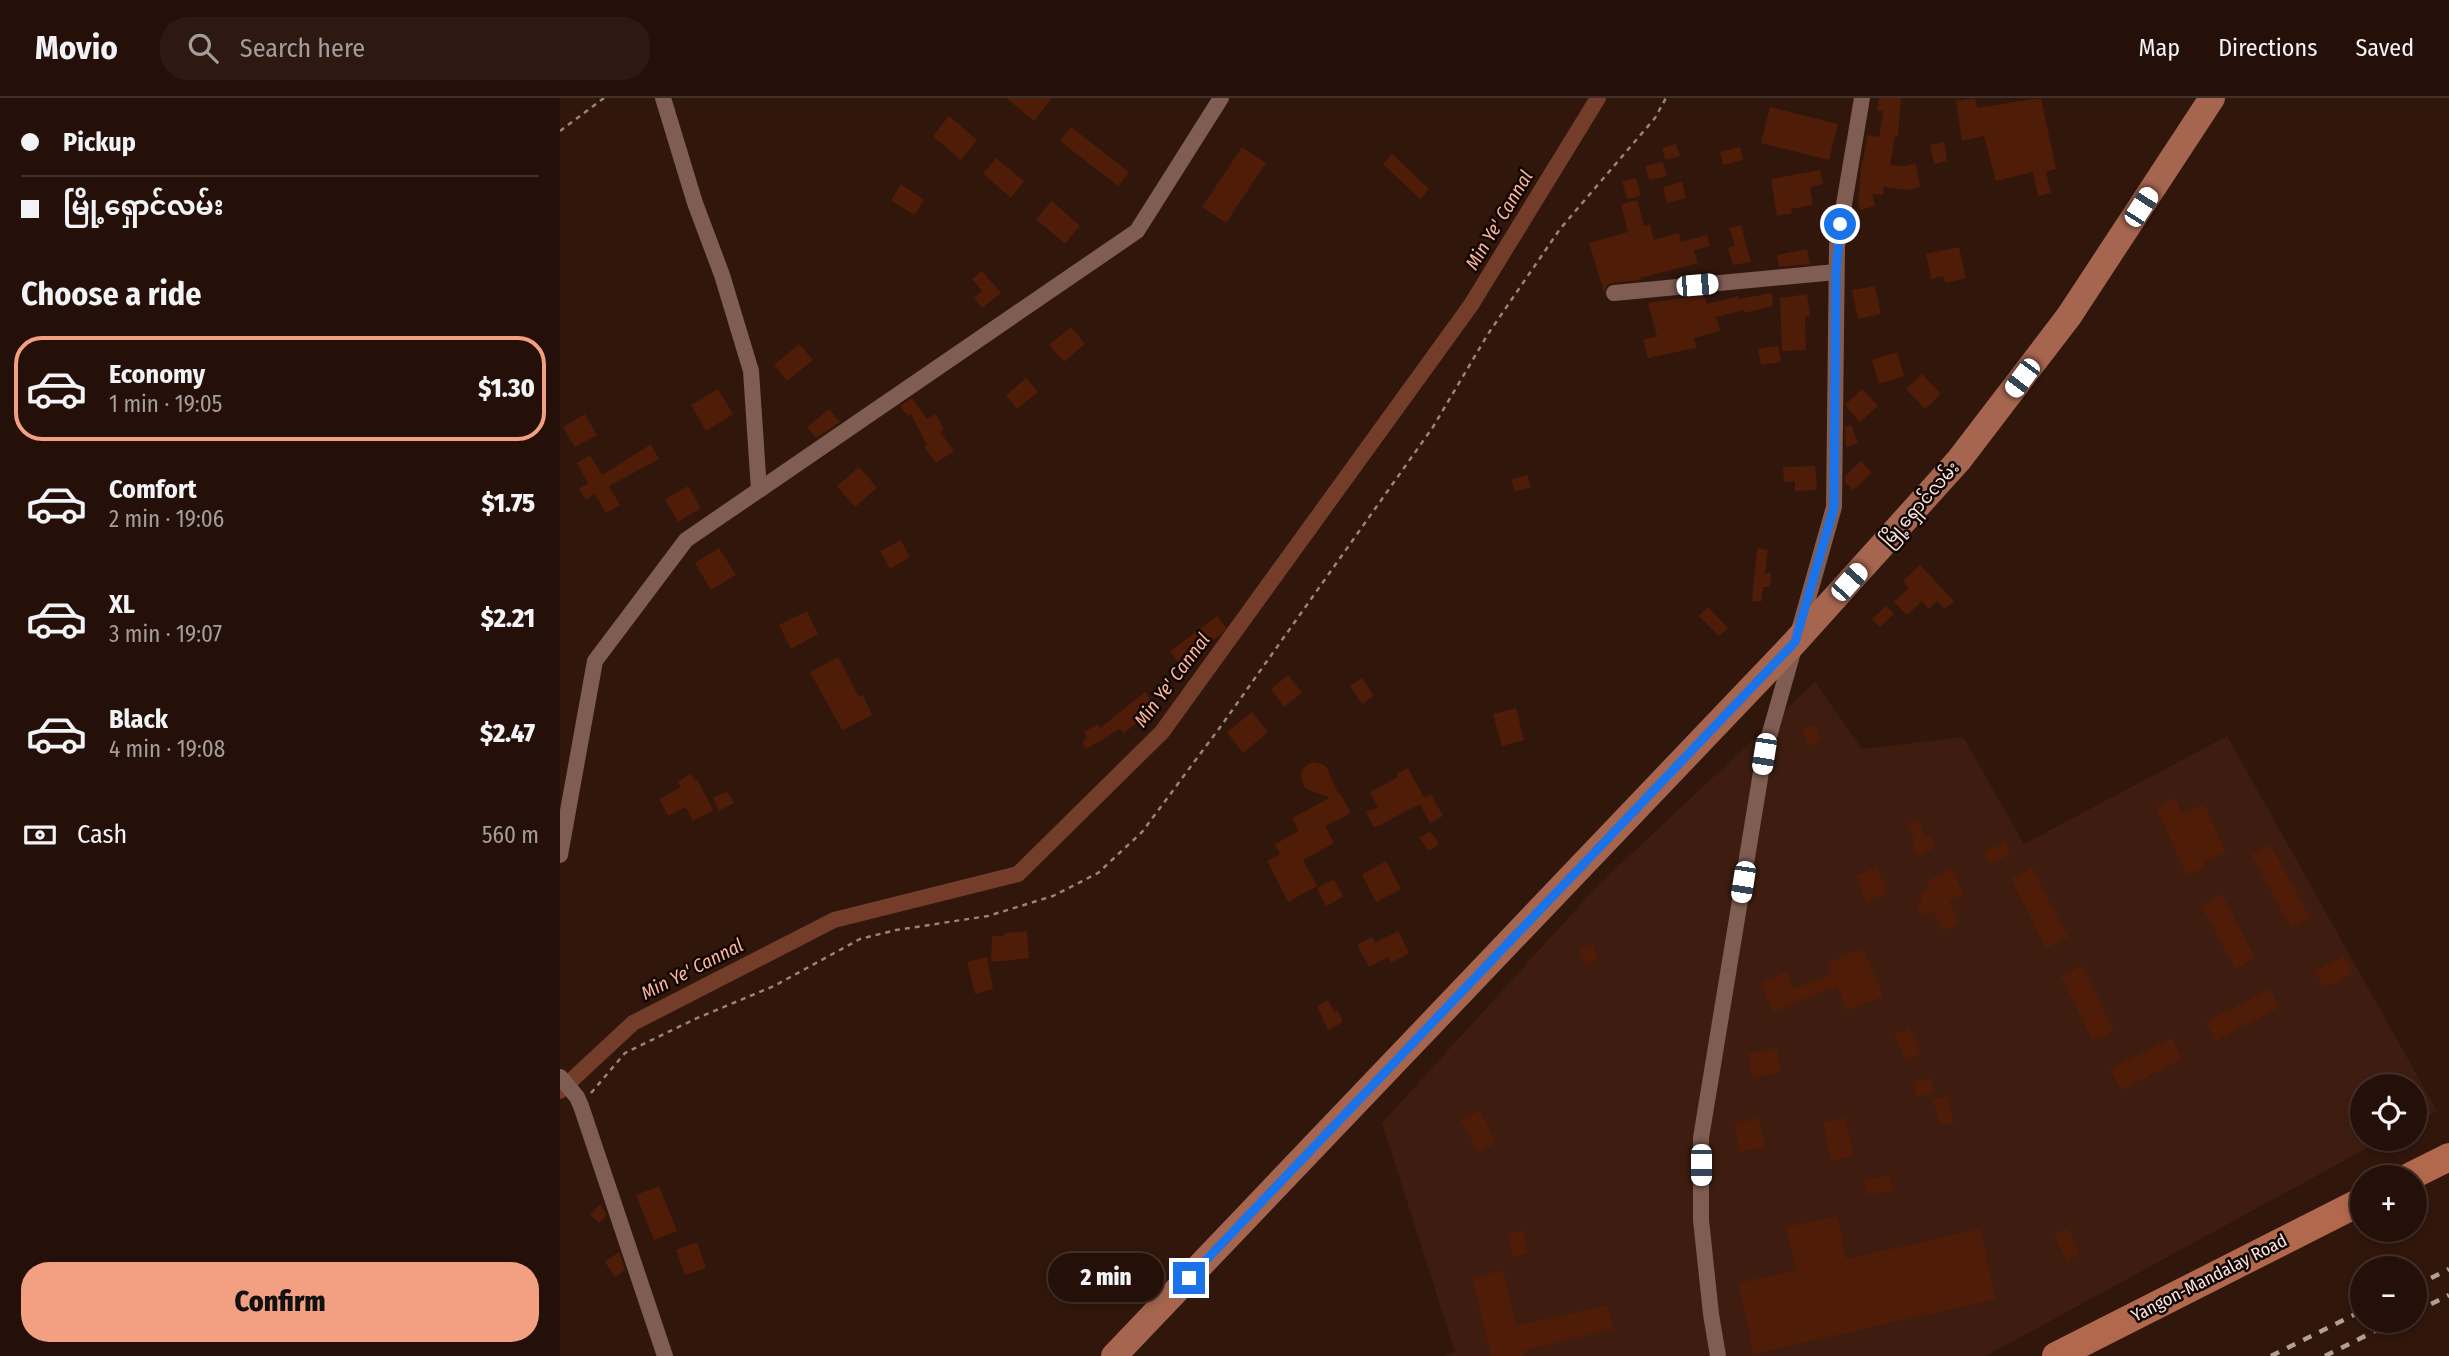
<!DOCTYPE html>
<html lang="en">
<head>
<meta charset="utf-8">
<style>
  body { margin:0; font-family:"Fira Sans Condensed","Noto Sans Myanmar",sans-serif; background:#2d1912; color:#f1f3f6; height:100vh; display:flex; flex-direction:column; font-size:26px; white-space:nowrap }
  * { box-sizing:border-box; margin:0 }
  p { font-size:23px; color:#a39d9c }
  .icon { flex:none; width:38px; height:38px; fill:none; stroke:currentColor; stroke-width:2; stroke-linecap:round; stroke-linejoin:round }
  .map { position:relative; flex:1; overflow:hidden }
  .panel { display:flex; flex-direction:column; background:#251009; width:560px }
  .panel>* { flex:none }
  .top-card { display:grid; align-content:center; height:154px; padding:0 21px; background:#251009 }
  .tools { position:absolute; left:1790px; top:976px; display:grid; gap:14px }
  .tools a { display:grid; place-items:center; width:77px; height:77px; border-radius:50%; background:#251009; box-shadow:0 4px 10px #0003,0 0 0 2px #42302a; font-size:35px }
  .end { position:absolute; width:32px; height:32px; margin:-16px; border:9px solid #1a73e8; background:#fff; box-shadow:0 0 0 4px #fff }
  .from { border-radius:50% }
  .bubble { position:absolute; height:49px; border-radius:24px; background:#251009; box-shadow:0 4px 10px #0003,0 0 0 2px #42302a; font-size:23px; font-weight:800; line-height:49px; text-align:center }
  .car { position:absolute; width:21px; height:42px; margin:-21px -10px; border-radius:9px; box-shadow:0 0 5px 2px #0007; background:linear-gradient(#fff 24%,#345 0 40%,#fff 0 76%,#345 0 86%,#fff 0) }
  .top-card b { display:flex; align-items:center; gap:24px; height:66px; font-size:26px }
  .top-card b+b { border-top:2px solid #42302a }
  .top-card i { width:18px; height:18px; background:#f1f3f6 }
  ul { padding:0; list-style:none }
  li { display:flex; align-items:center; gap:21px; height:105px; margin:0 14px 10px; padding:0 7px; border:4px solid transparent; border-radius:28px }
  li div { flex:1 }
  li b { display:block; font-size:26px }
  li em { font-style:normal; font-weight:800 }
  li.on { border-color:#f39f82 }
  li>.icon { width:63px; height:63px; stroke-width:1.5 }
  h2 { padding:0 21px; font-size:32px; line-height:84px }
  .pay { display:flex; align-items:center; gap:18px; height:77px; padding:0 21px; font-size:26px }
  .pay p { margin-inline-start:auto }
  .cta { display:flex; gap:14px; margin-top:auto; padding:14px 21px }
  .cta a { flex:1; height:80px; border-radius:28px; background:#f39f82; color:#111; font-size:28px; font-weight:800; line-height:80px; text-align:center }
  header { display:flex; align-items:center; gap:42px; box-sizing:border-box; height:98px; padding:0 35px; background:#251009; border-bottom:2px solid #42302a }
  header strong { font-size:33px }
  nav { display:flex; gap:38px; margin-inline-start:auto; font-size:24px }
  .search { width:490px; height:63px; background:#2d1912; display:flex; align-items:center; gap:18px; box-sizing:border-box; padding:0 24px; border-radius:28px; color:#a39d9c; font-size:26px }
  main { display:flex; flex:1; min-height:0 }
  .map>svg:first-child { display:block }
</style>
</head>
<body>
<header>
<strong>Movio</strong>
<div class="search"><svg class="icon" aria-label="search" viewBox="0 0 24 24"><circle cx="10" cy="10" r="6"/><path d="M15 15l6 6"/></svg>Search here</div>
<nav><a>Map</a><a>Directions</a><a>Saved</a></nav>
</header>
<main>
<section class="panel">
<div class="top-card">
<b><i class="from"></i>Pickup</b>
<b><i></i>မြို့ရှောင်လမ်း</b>
</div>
<h2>Choose a ride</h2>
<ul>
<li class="on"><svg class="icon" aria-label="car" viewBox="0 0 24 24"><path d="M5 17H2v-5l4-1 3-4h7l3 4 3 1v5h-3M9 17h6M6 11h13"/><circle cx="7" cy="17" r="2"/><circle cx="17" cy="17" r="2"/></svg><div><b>Economy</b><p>1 min · 19:05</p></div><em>$1.30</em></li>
<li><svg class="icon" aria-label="car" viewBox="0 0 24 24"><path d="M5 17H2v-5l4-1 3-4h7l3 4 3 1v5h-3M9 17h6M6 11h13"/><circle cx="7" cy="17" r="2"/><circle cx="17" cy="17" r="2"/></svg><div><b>Comfort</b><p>2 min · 19:06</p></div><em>$1.75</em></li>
<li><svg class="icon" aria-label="car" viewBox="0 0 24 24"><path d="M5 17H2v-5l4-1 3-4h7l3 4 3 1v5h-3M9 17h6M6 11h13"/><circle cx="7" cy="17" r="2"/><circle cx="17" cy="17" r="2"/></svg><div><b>XL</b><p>3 min · 19:07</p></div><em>$2.21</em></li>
<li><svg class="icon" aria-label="car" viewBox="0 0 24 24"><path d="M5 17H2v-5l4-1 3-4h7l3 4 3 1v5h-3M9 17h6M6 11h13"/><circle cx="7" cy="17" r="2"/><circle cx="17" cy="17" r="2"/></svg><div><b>Black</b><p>4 min · 19:08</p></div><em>$2.47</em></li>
</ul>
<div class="pay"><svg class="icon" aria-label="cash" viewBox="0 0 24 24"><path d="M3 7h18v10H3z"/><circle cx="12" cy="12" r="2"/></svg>Cash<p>560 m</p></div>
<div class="cta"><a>Confirm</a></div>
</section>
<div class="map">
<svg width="1889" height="1258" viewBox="0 0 1889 1258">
  <rect width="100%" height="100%" fill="#31160c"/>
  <path fill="#3e1d10" d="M1255,584L1302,651L1403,639L1464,746L1667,638L1877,1013L1855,1025V989H1802V1041H1824L1426,1258H884L895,1254L822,1025L1039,786Z"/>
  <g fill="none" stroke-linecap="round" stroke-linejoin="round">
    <path stroke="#733d29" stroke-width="16" d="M0,993L73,925L274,822L458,776L602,634L911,207L1038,0"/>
  </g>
  <g fill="#4f1c08">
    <path d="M446,0H492L474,23Z"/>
    <path d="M1319,0H1341L1338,38H1335L1330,67L1345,68L1356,66L1360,89L1347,92L1324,89L1323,97L1312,96L1315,108L1300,112L1298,102L1302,62L1303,64L1307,37L1319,39L1323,13H1317Z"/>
    <path d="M1415,0L1417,10L1481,0L1496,71L1486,74L1491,95L1478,98L1473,74L1436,83L1424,38L1402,43L1396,3Z"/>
    <path d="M1210,9L1278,26L1269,62L1201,45Z"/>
    <path d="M389,18L417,42L401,62L373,38Z"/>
    <path d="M511,29L569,74L558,88L500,43Z"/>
    <path d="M1384,44L1387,63L1374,66L1370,47Z"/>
    <path d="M1116,46L1120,58L1105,62L1102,50Z"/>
    <path d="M682,49L706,65L666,125L642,109Z"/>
    <path d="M1180,49L1183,62L1163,67L1160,54Z"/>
    <path d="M832,56L869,91L860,101L823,66Z"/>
    <path d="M436,60L464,83L451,100L423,76Z"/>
    <path d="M1103,64L1107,78L1089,82L1085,68Z"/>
    <path d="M1260,72L1263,86L1250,89L1253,107L1231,111L1232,115L1217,118L1211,81Z"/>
    <path d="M1076,80L1081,98L1067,101L1062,83Z"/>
    <path d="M1122,84L1126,100L1107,105L1103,89Z"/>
    <path d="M341,86L364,102L354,117L331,102Z"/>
    <path d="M1077,102L1084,128L1090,127L1094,142L1119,135L1121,144L1147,137L1150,148L1134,152L1138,165L1080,180L1081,182L1052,185L1047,187L1044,194L1029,145L1068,134L1061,106Z"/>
    <path d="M492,103L520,128L505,146L476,121Z"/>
    <path d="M1181,127L1191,164L1173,167L1168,150L1175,148L1169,130Z"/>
    <path d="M1399,149L1406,180L1385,185L1383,178L1371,181L1366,156Z"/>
    <path d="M1247,151L1250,166L1219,169L1217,157Z"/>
    <path d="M422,173L441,195L422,210L414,200L422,193L412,181Z"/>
    <path d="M1315,188L1321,216L1298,221L1292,192Z"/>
    <path d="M1212,195L1213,208L1184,215V212L1156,219L1160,233L1134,240L1136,250L1088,260L1083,242L1097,238L1088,205L1144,197L1147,206L1178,198V201Z"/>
    <path d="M1247,196L1250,218L1245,219L1246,252L1222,253L1220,200Z"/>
    <path d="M511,229L525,246L504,264L489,247Z"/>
    <path d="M239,246L253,262L227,283L214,267Z"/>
    <path d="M1218,248L1221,264L1201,267L1198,251Z"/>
    <path d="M1337,254L1344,278L1319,286L1312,262Z"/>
    <path d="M1362,276L1381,296L1365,311L1346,291Z"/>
    <path d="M466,280L478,294L457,311L446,297Z"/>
    <path d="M158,291L173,316L146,333L131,307Z"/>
    <path d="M1302,291L1318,308L1300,324L1286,308V306Z"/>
    <path d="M352,300L367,321L376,316L384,332L380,334L394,353L376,365L364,349L367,347L351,316L348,318L340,308Z"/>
    <path d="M269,311L280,324L256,340L247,329Z"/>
    <path d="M25,316L37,337L15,349L3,329Z"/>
    <path d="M1291,327L1298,345L1286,349L1285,329Z"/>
    <path d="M91,346L99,361L49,388L60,407L46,415L35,396L26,402L19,391L28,385L17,365L30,357L42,377Z"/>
    <path d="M1301,363L1312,375L1293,392L1285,384V378Z"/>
    <path d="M1255,368L1257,392L1235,393V383L1224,384L1223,369Z"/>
    <path d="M299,369L317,390L295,409L277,388Z"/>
    <path d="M967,377L971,389L955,394L951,382Z"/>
    <path d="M128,388L141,410L118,424L105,401Z"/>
    <path d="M341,442L350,459L330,471L320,453Z"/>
    <path d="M159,450L176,477L151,492L135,465Z"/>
    <path d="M1197,450L1208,452L1205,475H1211L1210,489H1203L1201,504L1192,503Z"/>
    <path d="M1360,467L1394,503L1384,511L1377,503L1369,511L1362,503L1347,517L1334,504L1349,490L1343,483Z"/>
    <path d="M1326,508L1334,516L1320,529L1312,521Z"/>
    <path d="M1148,509L1168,530L1159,538L1139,518Z"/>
    <path d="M247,513L258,536L231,551L219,527Z"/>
    <path d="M657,518L667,531L621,569L610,553Z"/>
    <path d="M278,559L299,599L303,597L312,617L282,632L250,574Z"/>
    <path d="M728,577L742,595L724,609L711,591Z"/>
    <path d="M802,580L814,598L802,606L790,588Z"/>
    <path d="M585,594L597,609L564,635L560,631L526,651L522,644L527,640L524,634L538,626L540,630Z"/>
    <path d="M956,610L964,642L942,648L933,616Z"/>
    <path d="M692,614L708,634L683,655L667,634Z"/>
    <path d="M1255,626L1262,642L1249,648L1242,631Z"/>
    <path d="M752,664L763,666L767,670L778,695H780L791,715L765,728L774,745L743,762L757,788L728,804L707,763L720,756L715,746L739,733L732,720L770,700L747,691L743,687L741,676L743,670Z"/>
    <path d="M848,670L864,700L871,696L883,718L870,725L860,706L814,730L806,714L818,709L810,694L838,679L836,676Z"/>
    <path d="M131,676L134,682L137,681L153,712L133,723L126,709L108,718L99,701L121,689L118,683Z"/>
    <path d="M167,693L174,705L159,713L153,700Z"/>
    <path d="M1615,700L1622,716L1644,706L1666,754L1643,764L1646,769L1627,777L1596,709Z"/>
    <path d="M1358,721L1366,739L1370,737L1376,749L1358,758L1352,745L1355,743L1347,726Z"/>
    <path d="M870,733L879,746L869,753L859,740Z"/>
    <path d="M1445,744L1450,757L1429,766L1424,753Z"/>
    <path d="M1710,746L1750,820L1731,830L1692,757Z"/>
    <path d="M826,763L841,791L816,804L802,776Z"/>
    <path d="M1317,769L1328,795L1307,804L1296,778Z"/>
    <path d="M1472,770L1508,839L1486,850L1451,781Z"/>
    <path d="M1392,771L1404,797L1389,803L1399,826L1383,833L1374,813L1362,819L1356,806L1363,803L1360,796L1370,791L1366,783Z"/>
    <path d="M774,781L783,799L766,808L757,790Z"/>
    <path d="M1662,796L1695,860L1675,871L1641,807Z"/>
    <path d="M467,833L469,860L431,864L432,838H444V835Z"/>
    <path d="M838,833L849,855L831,865L828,859L809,869L797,847L812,839L815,845Z"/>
    <path d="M1032,846L1038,861L1025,867L1018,852Z"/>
    <path d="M1303,850L1323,898L1287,913L1277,888L1213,914L1201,885L1226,874L1233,891L1272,876L1267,865Z"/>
    <path d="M1784,858L1793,875L1764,890L1755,873Z"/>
    <path d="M427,859L433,891L415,896L407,864Z"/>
    <path d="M1522,868L1554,933L1533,943L1501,878Z"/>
    <path d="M1710,891L1719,910L1655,943L1646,924Z"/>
    <path d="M768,902L774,914L777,912L783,924L768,932L757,908Z"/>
    <path d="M1349,930L1361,955L1346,963L1334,937Z"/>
    <path d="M1612,940L1622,961L1561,992L1550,971Z"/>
    <path d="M1217,950L1221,974L1192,980L1188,956Z"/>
    <path d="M1371,980L1375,994L1357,999L1354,984Z"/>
    <path d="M1387,998L1394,1025L1380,1028L1373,1002Z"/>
    <path d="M920,1013L936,1045L918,1054L901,1022Z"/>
    <path d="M1199,1020L1205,1049L1180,1054L1174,1026Z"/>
    <path d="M1285,1020L1294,1057L1271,1063L1263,1024Z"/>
    <path d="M1330,1077L1333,1092L1307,1097L1304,1083Z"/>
    <path d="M99,1088L117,1133L94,1142L76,1097Z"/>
    <path d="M40,1106L47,1117L39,1125L30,1117Z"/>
    <path d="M1277,1118L1286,1161L1420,1131L1436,1201L1194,1256L1178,1185L1236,1172L1226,1129Z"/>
    <path d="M1508,1130L1520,1156L1507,1163L1494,1137Z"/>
    <path d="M963,1132L968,1156L953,1159L948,1136Z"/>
    <path d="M137,1144L146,1170L125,1177L116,1152Z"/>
    <path d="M59,1154L65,1172L55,1179L45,1164Z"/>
    <path d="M943,1172L956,1228L1047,1207L1053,1231L963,1253L964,1258H931L912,1180Z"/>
  </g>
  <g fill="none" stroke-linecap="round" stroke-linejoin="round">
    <g stroke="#9a837a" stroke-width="2.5" stroke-dasharray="5 5" stroke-linecap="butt">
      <path d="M0,33L44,0"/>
      <path d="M31,995L65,955L135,921L214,888L300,841L336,832L428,818L493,798L538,775L582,734L661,628L873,329L928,236L1000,131L1095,20L1106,0"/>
    </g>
    <g stroke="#7f5d52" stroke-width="16">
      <path d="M103,0L135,105L162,177L191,273L199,392"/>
      <path d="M1054,195L1276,174"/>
      <path d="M0,757L35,563L126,442L577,133L661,0"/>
      <path d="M0,979L17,999L21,1008L105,1258"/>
      <path d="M1158,1258L1151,1216L1141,1122V1040L1204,656L1274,409L1277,148L1302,0"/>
    </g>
    <path stroke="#a5654e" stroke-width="26" d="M554,1258L1235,544L1399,362L1509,218L1652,0"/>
    <g stroke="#b2684d" stroke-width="28">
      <path d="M1847,1080L1889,1059"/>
      <path d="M1496,1258L1802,1103"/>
    </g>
    <g stroke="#b49e96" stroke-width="4.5" stroke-dasharray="9 9" stroke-linecap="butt">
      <path d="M1855,1188L1889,1171"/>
      <path d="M1855,1214L1889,1197"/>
      <path d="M1711,1258L1802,1213"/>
      <path d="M1765,1258L1835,1223"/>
    </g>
  </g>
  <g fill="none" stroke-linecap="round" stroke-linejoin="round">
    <path stroke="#1a73e8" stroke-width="9" d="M629,1180L1235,544L1274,409L1276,174L1280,126"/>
  </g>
  <g text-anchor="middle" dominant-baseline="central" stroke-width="5" stroke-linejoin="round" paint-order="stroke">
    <g font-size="18" fill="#f8e4dd" stroke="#110603">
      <text transform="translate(1360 406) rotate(-48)">မြို့ရှောင်လမ်း</text>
      <text transform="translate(1649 1180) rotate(-27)">Yangon-Mandalay Road</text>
    </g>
    <g font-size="19" font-style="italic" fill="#fdb69d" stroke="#110603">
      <text transform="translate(939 122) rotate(-59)">Min Ye' Cannal</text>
      <text transform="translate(612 582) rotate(-53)">Min Ye' Cannal</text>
      <text transform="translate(132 871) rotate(-27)">Min Ye' Cannal</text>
    </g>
  </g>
</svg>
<div class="tools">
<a><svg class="icon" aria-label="locate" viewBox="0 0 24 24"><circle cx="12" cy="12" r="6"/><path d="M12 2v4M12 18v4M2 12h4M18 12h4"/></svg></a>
<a>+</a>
<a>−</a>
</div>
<i class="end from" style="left:1280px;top:126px"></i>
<i class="end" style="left:629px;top:1180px"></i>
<div class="bubble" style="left:488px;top:1155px;width:116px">2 min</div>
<i class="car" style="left:1581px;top:109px;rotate:33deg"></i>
<i class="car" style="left:1137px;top:187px;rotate:85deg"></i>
<i class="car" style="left:1462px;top:280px;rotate:217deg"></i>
<i class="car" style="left:1289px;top:484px;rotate:42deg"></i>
<i class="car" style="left:1204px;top:656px;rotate:189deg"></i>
<i class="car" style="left:1183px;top:784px;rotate:189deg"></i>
<i class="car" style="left:1141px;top:1067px;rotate:180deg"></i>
</div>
</main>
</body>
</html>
